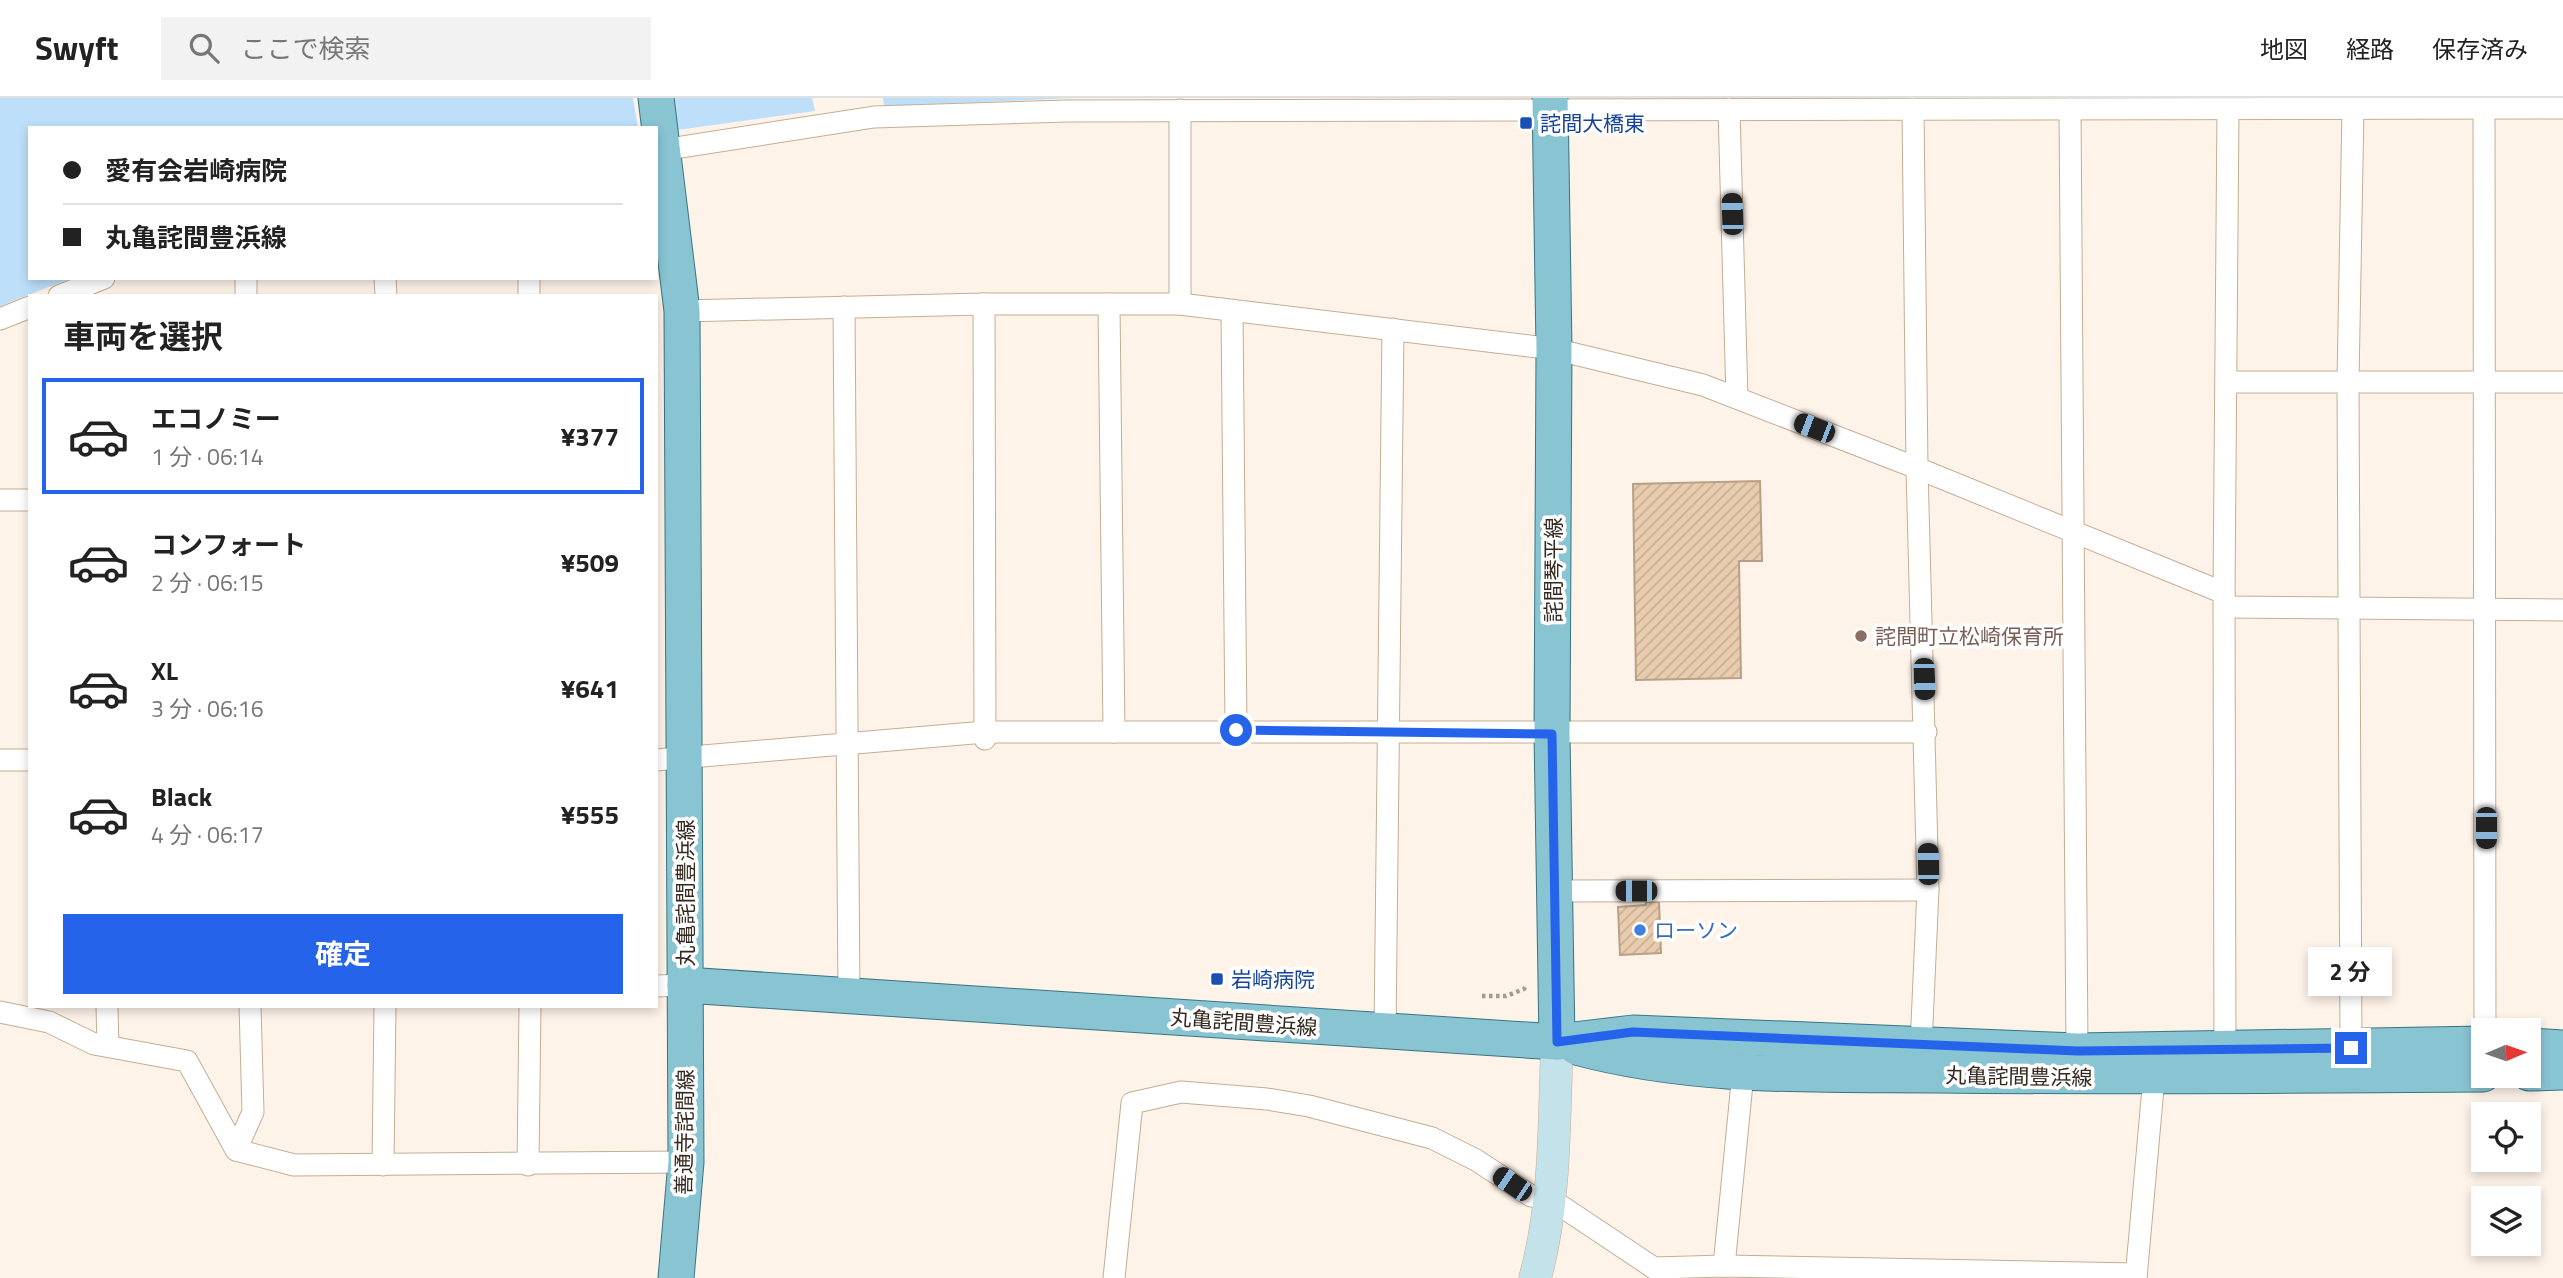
<!DOCTYPE html>
<html lang="ja">
<head>
<meta charset="utf-8">
<style>
  body { margin:0; font-family:"Titillium Web","Noto Sans JP",sans-serif; background:#f2f2f2; color:#222; height:100vh; display:flex; flex-direction:column; font-size:26px; white-space:nowrap }
  * { box-sizing:border-box; margin:0 }
  p { font-size:23px; color:#767676 }
  .icon { flex:none; width:38px; height:38px; fill:none; stroke:currentColor; stroke-width:2; stroke-linecap:round; stroke-linejoin:round }
  .map { position:relative; flex:1; overflow:hidden }
  .side { position:absolute; left:28px; top:196px; width:630px; height:714px; display:flex; flex-direction:column; background:#fff; border-radius:0px; box-shadow:0 4px 10px #0003 }
  .side>* { flex:none }
  .hud { position:absolute; left:28px; top:28px; width:630px; height:154px; border-radius:0px; box-shadow:0 4px 10px #0003; display:grid; align-content:center; height:154px; padding:0 35px; background:#fff }
  .needle { width:46px; rotate:88deg }
  .tools { position:absolute; left:2471px; top:920px; display:grid; gap:14px }
  .tools a { display:grid; place-items:center; width:70px; height:70px; border-radius:0px; background:#fff; box-shadow:0 4px 10px #0003; font-size:35px }
  .end { position:absolute; width:32px; height:32px; margin:-16px; border:9px solid #2563eb; background:#fff; box-shadow:0 0 0 4px #fff }
  .from { border-radius:50% }
  .bubble { position:absolute; height:49px; border-radius:0px; background:#fff; box-shadow:0 4px 10px #0003; font-size:23px; font-weight:700; line-height:49px; text-align:center }
  .car { position:absolute; width:21px; height:42px; margin:-21px -10px; border-radius:9px; box-shadow:0 0 5px 2px #0007; background:linear-gradient(#222 24%,#8ab4d8 0 40%,#222 0 76%,#8ab4d8 0 86%,#222 0) }
  .hud b { display:flex; align-items:center; gap:24px; height:66px; font-size:26px }
  .hud b+b { border-top:2px solid #e0e0e0 }
  .hud i { width:18px; height:18px; background:#222 }
  ul { padding:0; list-style:none }
  li { display:flex; align-items:center; gap:21px; height:116px; margin:0 14px 10px; padding:0 21px; border:4px solid transparent; border-radius:0px }
  li div { flex:1 }
  li b { display:block; font-size:26px }
  li em { font-style:normal; font-weight:700 }
  li.active { border-color:#2563eb }
  li>.icon { width:63px; height:63px; stroke-width:1.5 }
  h2 { padding:0 35px; font-size:32px; line-height:84px }
  .primary-button { display:flex; gap:14px; margin-top:auto; padding:14px 35px }
  .primary-button a { flex:1; height:80px; border-radius:0px; background:#2563eb; color:#fff; font-size:28px; font-weight:700; line-height:80px; text-align:center }
  header { display:flex; align-items:center; gap:42px; box-sizing:border-box; height:98px; padding:0 35px; background:#fff; border-bottom:2px solid #e0e0e0 }
  header strong { font-size:33px }
  nav { display:flex; gap:38px; margin-inline-start:auto; font-size:24px }
  .search { width:490px; height:63px; background:#f2f2f2; display:flex; align-items:center; gap:18px; box-sizing:border-box; padding:0 24px; border-radius:0px; color:#767676; font-size:26px }
  .map>svg:first-child { display:block }
</style>
</head>
<body>
<header>
<strong>Swyft</strong>
<div class="search"><svg class="icon" aria-label="search" viewBox="0 0 24 24"><circle cx="10" cy="10" r="6"/><path d="M15 15l6 6"/></svg>ここで検索</div>
<nav><a>地図</a><a>経路</a><a>保存済み</a></nav>
</header>
<div class="map">
<svg width="2563" height="1180" viewBox="0 0 2563 1180">
  <defs>
    <pattern id="building-hatch" width="6" height="6" patternUnits="userSpaceOnUse" patternTransform="scale(1.75)"><rect width="6" height="6" fill="#e9ccae"/><path d="M-1 1l2-2M0 6l6-6M5 7l2-2" fill="none" stroke="#c8af95"/></pattern>
  </defs>
  <rect width="100%" height="100%" fill="#fef3e9"/>
  <g fill="#bddffa">
    <path d="M0,0H633L638,30H30V180H72L0,208Z"/>
    <path d="M672,0H812L815,13L677,32Z"/>
    <path d="M883,0H1076L884,8Z"/>
  </g>
  <g fill="url(#building-hatch)" stroke="#b8a087" stroke-width="2">
    <path d="M1760,383L1762,463H1739L1741,580L1636,582L1633,386Z"/>
    <path d="M1646,804H1659L1661,855L1620,857L1618,809L1646,807Z"/>
  </g>
  <g fill="none" stroke-linecap="round" stroke-linejoin="round">
    <defs>
      <g id="street">
        <path d="M1729,11L1737,300"/>
        <path d="M1913,11L1917,370L1928,792L1921,948"/>
        <path d="M2070,11L2077,953"/>
        <path d="M2484,11L2485,933"/>
        <path d="M1180,12V206"/>
        <path d="M656,53L874,19L1068,13L2563,10"/>
        <path d="M246,180V198"/>
        <path d="M385,180L386,198"/>
        <path d="M529,180V198"/>
        <path d="M59,198L104,180"/>
        <path d="M984,206L985,641"/>
        <path d="M1109,206L1114,634"/>
        <path d="M844,209L849,900"/>
        <path d="M682,213L984,206H1180L1554,251L1703,287L1917,370L2224,495"/>
        <path d="M1232,214L1236,632"/>
        <path d="M0,221L30,209"/>
        <path d="M2226,284H2563"/>
        <path d="M0,402H30"/>
        <path d="M2225,509L2563,512"/>
        <path d="M0,662H30"/>
        <path d="M656,662L985,634H1926"/>
        <path d="M1556,793L1928,792"/>
        <path d="M656,888L685,887"/>
        <path d="M107,908L108,948"/>
        <path d="M0,914L49,924L94,946L187,963L236,1052L294,1067L686,1064"/>
        <path d="M1385,933L1393,231"/>
        <path d="M2351,950L2348,284L2353,10"/>
        <path d="M2225,961L2224,495L2228,11"/>
        <path d="M236,1052L253,1014L250,908"/>
        <path d="M383,1067L385,908"/>
        <path d="M528,1067L530,908"/>
        <path d="M1724,1168L1743,975"/>
        <path d="M1654,1170L1724,1168L2136,1176"/>
        <path d="M1114,1180L1132,1005L1181,994L1267,1001L1309,1008L1432,1040L1476,1062L1531,1098L1549,1100L1669,1180"/>
        <path d="M2136,1180L2154,979"/>
      </g>
      <path id="secondary" d="M1535,1180C1556,1105 1554,1022 1557,944"/>
      <g id="primary">
        <path d="M656,0L682,213L686,1064L676,1180"/>
        <path d="M1550,0L1554,251L1552,636L1557,944"/>
        <path d="M685,887L1557,944L1633,935L2077,953L2483,946"/>
        <path d="M2529,948L2563,950"/>
        <path d="M1576,949C1695,981 1816,976 1938,977C2120,979 2302,977 2483,976"/>
        <path d="M2529,975L2563,974"/>
      </g>
    </defs>
    <use href="#street" stroke="#c5ad93" stroke-width="23"/>
    <use href="#secondary" stroke="#c5ad93" stroke-width="33"/>
    <use href="#primary" stroke="#387480" stroke-width="37"/>
    <path stroke="#a49a90" stroke-width="4.5" stroke-dasharray="3.5 3.5" stroke-linecap="butt" d="M1482,898H1506L1524,891L1527,887"/>
    <use href="#street" stroke="#fff" stroke-width="21"/>
    <use href="#secondary" stroke="#c4e2e9" stroke-width="32"/>
    <use href="#primary" stroke="#89c4d3" stroke-width="35"/>
  </g>
  <g fill="none" stroke-linecap="round" stroke-linejoin="round">
    <path stroke="#2563eb" stroke-width="9" d="M1236,632L1552,636L1557,944L1633,934L2077,953L2351,950"/>
  </g>
  <g fill="#1a4fb4" stroke="#fff" stroke-width="2.5">
    <rect x="1519" y="18" width="14" height="14" rx="3.5"/>
    <rect x="1210" y="874" width="14" height="14" rx="3.5"/>
  </g>
  <circle fill="#8d6e63" stroke="#fff" stroke-width="2.5" cx="1861" cy="538" r="7"/>
  <circle fill="#3f7fe0" stroke="#fff" stroke-width="2.5" cx="1640" cy="832" r="7"/>
  <g text-anchor="middle" dominant-baseline="central" stroke-width="7" stroke-linejoin="round" paint-order="stroke">
    <g font-size="21" fill="#164399" stroke="#fff" text-anchor="start">
      <text x="1540" y="25">詫間大橋東</text>
      <text x="1231" y="881">岩崎病院</text>
    </g>
    <g font-size="21" fill="#33291f" stroke="#fff">
      <text transform="translate(1553 472) rotate(-90)">詫間琴平線</text>
      <text transform="translate(685 795) rotate(-90)">丸亀詫間豊浜線</text>
      <text transform="translate(1244 924) rotate(4)">丸亀詫間豊浜線</text>
      <text transform="translate(2019 978) rotate(1)">丸亀詫間豊浜線</text>
      <text transform="translate(684 1034) rotate(-89)">善通寺詫間線</text>
    </g>
    <g font-size="21" fill="#785e54" stroke="#fff" text-anchor="start">
      <text x="1875" y="538">詫間町立松崎保育所</text>
    </g>
    <g font-size="21" fill="#366cbe" stroke="#fff" text-anchor="start">
      <text x="1654" y="832">ローソン</text>
    </g>
  </g>
</svg>
<div class="tools">
<a><svg class="needle" viewBox="-14 -14 28 28"><path d="M0-13l5 13h-10z" fill="#e53935"/><path d="M0 13l5-13h-10z" fill="#767676"/></svg></a>
<a><svg class="icon" aria-label="locate" viewBox="0 0 24 24"><circle cx="12" cy="12" r="6"/><path d="M12 2v4M12 18v4M2 12h4M18 12h4"/></svg></a>
<a><svg class="icon" aria-label="layers" viewBox="0 0 24 24"><path d="M12 4l9 5-9 5-9-5zM3 14l9 5 9-5"/></svg></a>
</div>
<i class="end from" style="left:1236px;top:632px"></i>
<i class="end" style="left:2351px;top:950px"></i>
<div class="bubble" style="left:2308px;top:849px;width:84px">2 分</div>
<i class="car" style="left:1732px;top:116px;rotate:358deg"></i>
<i class="car" style="left:1814px;top:330px;rotate:291deg"></i>
<i class="car" style="left:1924px;top:581px;rotate:178deg"></i>
<i class="car" style="left:2486px;top:730px;rotate:180deg"></i>
<i class="car" style="left:1928px;top:766px;rotate:359deg"></i>
<i class="car" style="left:1636px;top:793px;rotate:270deg"></i>
<i class="car" style="left:1512px;top:1086px;rotate:304deg"></i>
<div class="hud">
<b><i class="from"></i>愛有会岩崎病院</b>
<b><i></i>丸亀詫間豊浜線</b>
</div>
<section class="side">
<h2>車両を選択</h2>
<ul>
<li class="active"><svg class="icon" aria-label="car" viewBox="0 0 24 24"><path d="M5 17H2v-5l4-1 3-4h7l3 4 3 1v5h-3M9 17h6M6 11h13"/><circle cx="7" cy="17" r="2"/><circle cx="17" cy="17" r="2"/></svg><div><b>エコノミー</b><p>1 分 · 06:14</p></div><em>¥377</em></li>
<li><svg class="icon" aria-label="car" viewBox="0 0 24 24"><path d="M5 17H2v-5l4-1 3-4h7l3 4 3 1v5h-3M9 17h6M6 11h13"/><circle cx="7" cy="17" r="2"/><circle cx="17" cy="17" r="2"/></svg><div><b>コンフォート</b><p>2 分 · 06:15</p></div><em>¥509</em></li>
<li><svg class="icon" aria-label="car" viewBox="0 0 24 24"><path d="M5 17H2v-5l4-1 3-4h7l3 4 3 1v5h-3M9 17h6M6 11h13"/><circle cx="7" cy="17" r="2"/><circle cx="17" cy="17" r="2"/></svg><div><b>XL</b><p>3 分 · 06:16</p></div><em>¥641</em></li>
<li><svg class="icon" aria-label="car" viewBox="0 0 24 24"><path d="M5 17H2v-5l4-1 3-4h7l3 4 3 1v5h-3M9 17h6M6 11h13"/><circle cx="7" cy="17" r="2"/><circle cx="17" cy="17" r="2"/></svg><div><b>Black</b><p>4 分 · 06:17</p></div><em>¥555</em></li>
</ul>
<div class="primary-button"><a>確定</a></div>
</section>
</div>
</body>
</html>
